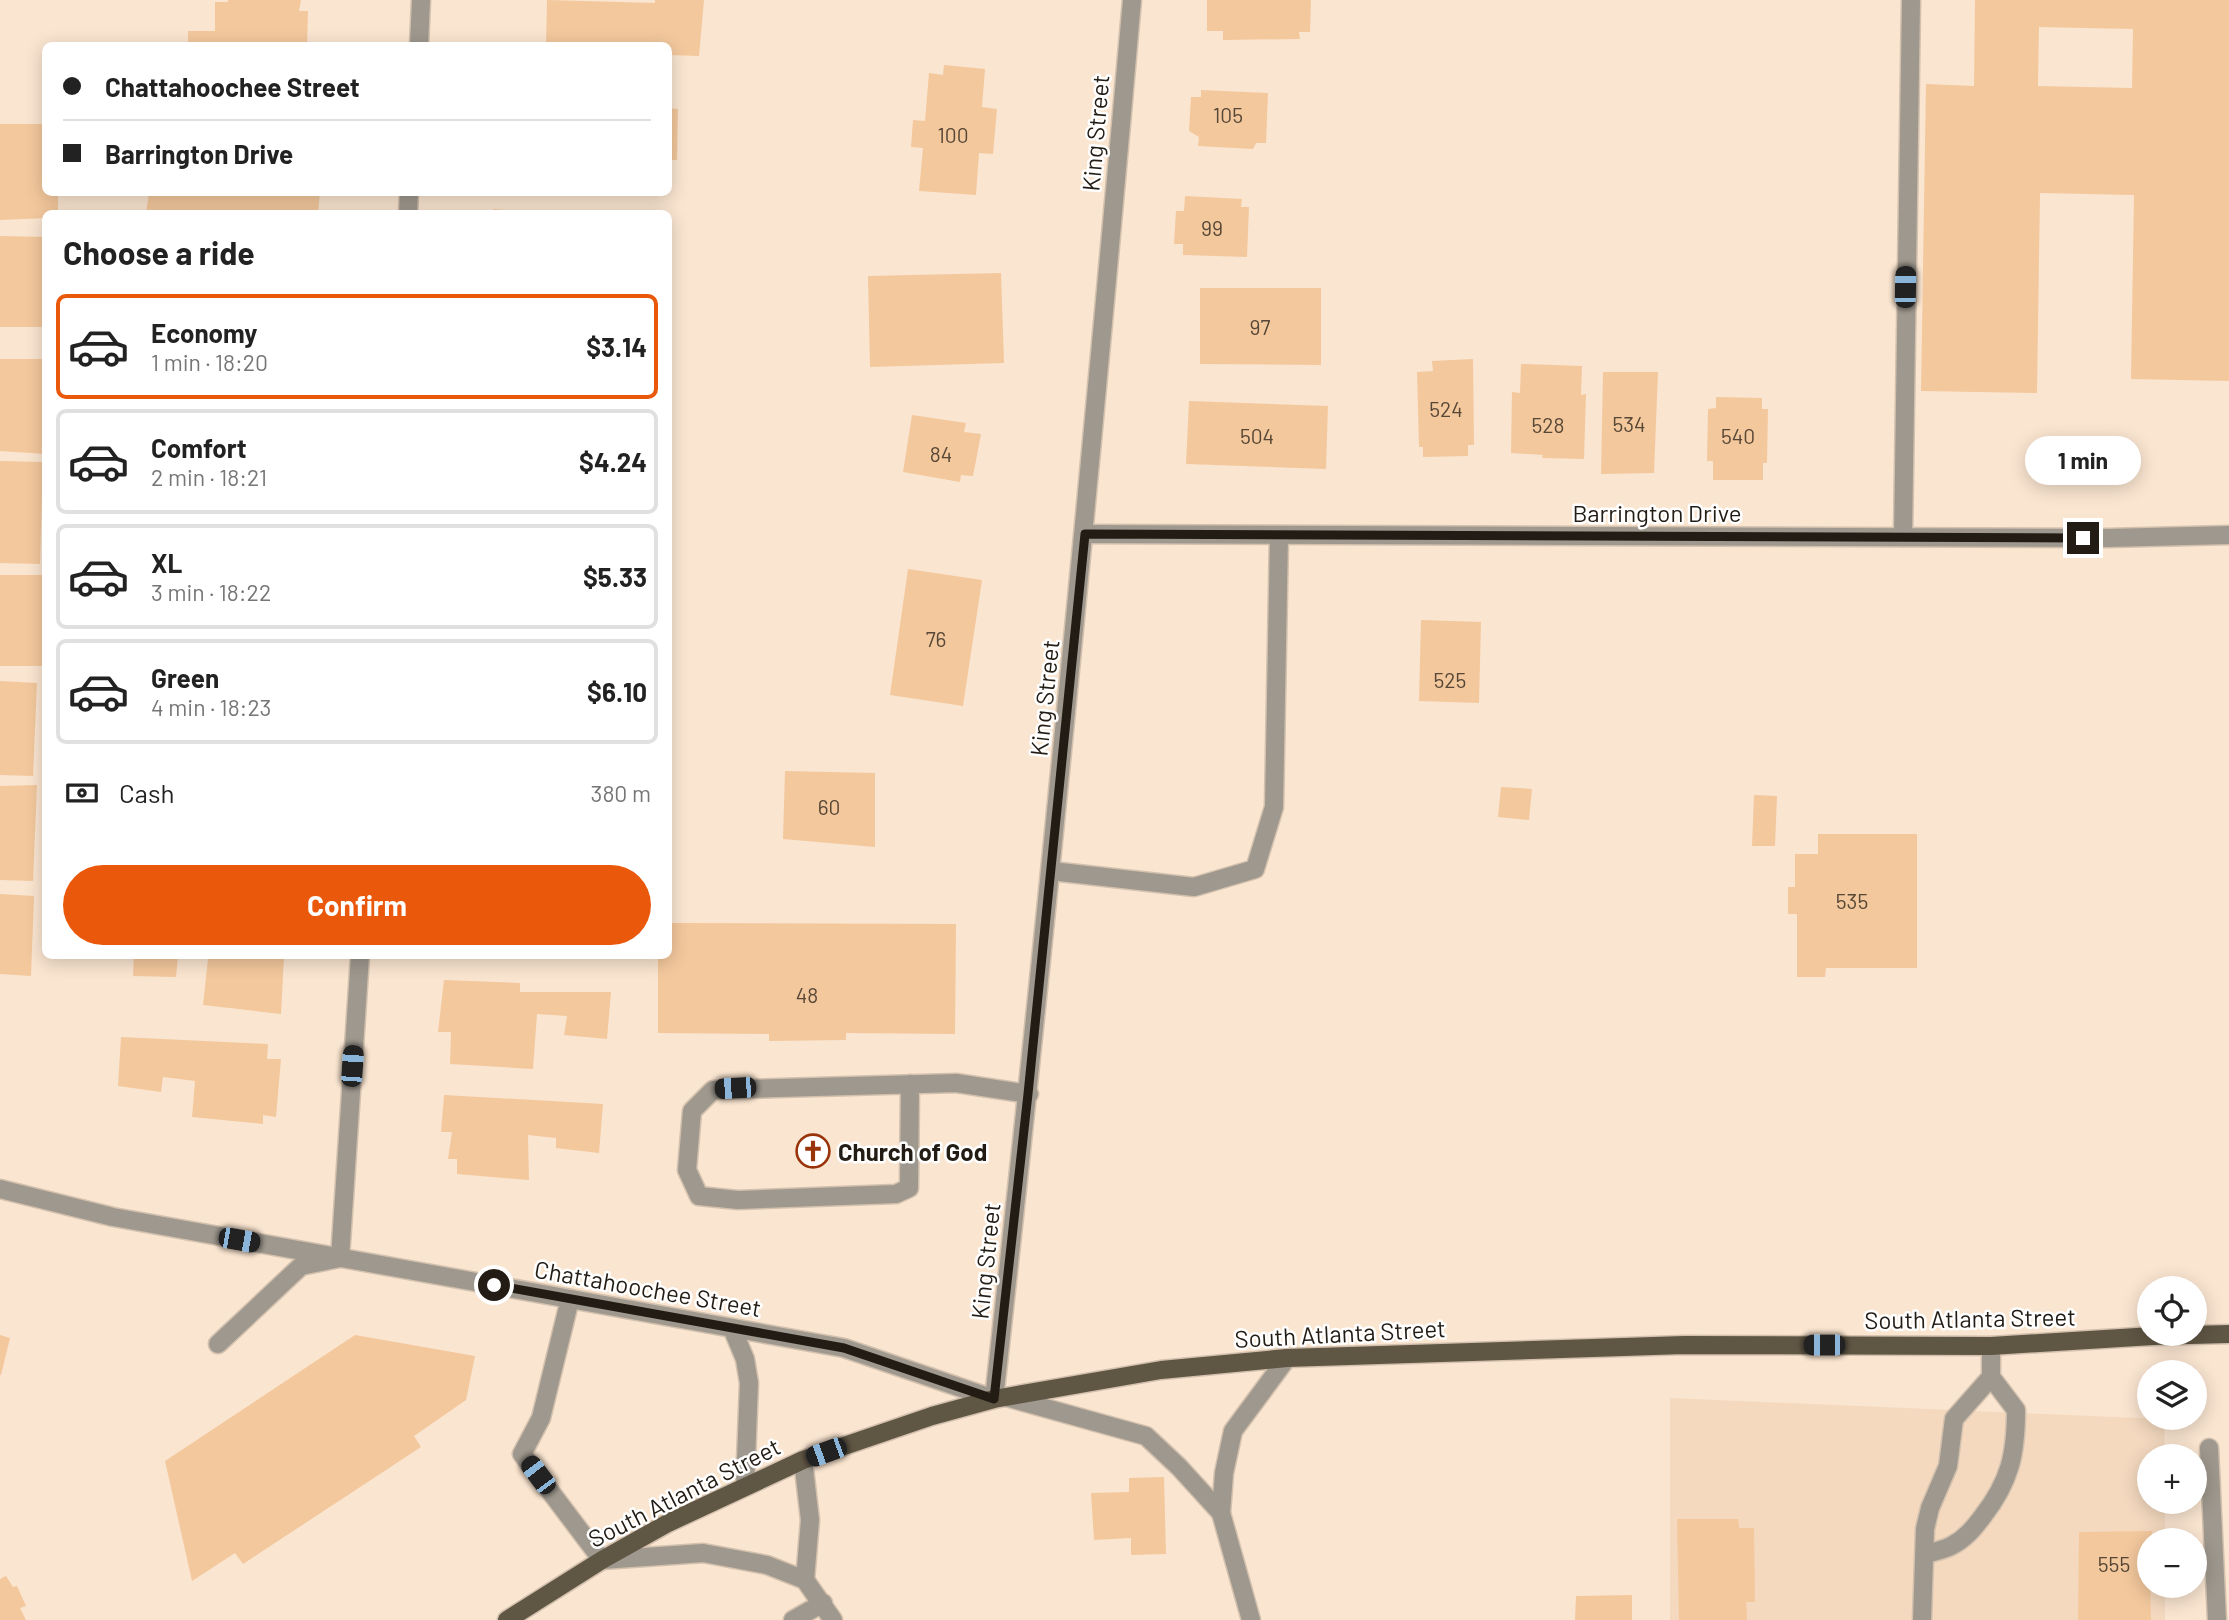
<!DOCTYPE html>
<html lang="en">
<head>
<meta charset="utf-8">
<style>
  body { margin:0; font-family:Barlow,sans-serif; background:#f2f2f2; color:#222; height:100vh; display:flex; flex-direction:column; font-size:26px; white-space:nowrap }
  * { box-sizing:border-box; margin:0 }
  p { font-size:23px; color:#767676 }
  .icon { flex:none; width:38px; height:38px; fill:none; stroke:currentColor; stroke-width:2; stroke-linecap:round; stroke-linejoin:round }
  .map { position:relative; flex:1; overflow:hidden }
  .side { position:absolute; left:42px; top:210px; width:630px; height:749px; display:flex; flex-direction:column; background:#fff; border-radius:10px; box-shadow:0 4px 18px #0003 }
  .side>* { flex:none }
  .guide { position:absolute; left:42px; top:42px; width:630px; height:154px; border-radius:10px; box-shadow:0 4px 18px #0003; display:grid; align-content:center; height:154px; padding:0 21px; background:#fff }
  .tools { position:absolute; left:2137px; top:1276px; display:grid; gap:14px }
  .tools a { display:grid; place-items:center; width:70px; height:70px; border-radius:50%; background:#fff; box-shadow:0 4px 18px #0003; font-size:35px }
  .end { position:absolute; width:32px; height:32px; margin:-16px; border:9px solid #231c14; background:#fff; box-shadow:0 0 0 4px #fff }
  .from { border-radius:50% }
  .bubble { position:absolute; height:49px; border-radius:24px; background:#fff; box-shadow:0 4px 18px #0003; font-size:23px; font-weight:700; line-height:49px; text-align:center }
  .car { position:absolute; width:21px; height:42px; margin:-21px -10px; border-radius:9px; box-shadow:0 0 5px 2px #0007; background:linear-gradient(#222 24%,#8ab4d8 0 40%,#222 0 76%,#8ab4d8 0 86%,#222 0) }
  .guide b { display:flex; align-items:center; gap:24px; height:66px; font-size:26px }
  .guide b+b { border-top:2px solid #e0e0e0 }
  .guide i { width:18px; height:18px; background:#222 }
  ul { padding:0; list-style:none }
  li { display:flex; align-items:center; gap:21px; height:105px; margin:0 14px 10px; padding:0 7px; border:4px solid #e0e0e0; border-radius:10px }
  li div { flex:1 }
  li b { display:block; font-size:26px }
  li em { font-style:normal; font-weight:700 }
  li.on { border-color:#ea580c }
  li>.icon { width:63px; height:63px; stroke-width:1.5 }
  h2 { padding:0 21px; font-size:32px; line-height:84px }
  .pay { display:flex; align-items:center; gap:18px; height:77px; padding:0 21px; font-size:26px }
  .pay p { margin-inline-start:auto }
  .primary-button { display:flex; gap:14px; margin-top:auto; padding:14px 21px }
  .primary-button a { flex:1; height:80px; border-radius:42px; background:#ea580c; color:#fff; font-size:28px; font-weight:700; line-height:80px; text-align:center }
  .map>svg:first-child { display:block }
</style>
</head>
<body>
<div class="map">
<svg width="2229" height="1620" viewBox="0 0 2229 1620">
  <rect width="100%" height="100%" fill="#fae5d0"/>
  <path fill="#f4d9bf" d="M1670,1398L2164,1419L2165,1456H2149V1502H2165V1540H2149V1586H2165V1620H1670Z"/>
  <g fill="#f3c89d" fill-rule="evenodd">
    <path d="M228,0H301L299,11H308L307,46H169V42H188V31H215V2H228Z"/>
    <path d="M547,0L655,3V0H704L699,56L668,55V46H546Z"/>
    <path d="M1207,0H1311L1310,32H1299L1300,39L1223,40V31H1207Z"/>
    <path d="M1975,0H2229V381L2131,379L2134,195L2040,193L2037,393L1921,391L1926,84L1974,86ZM2039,27L2133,29L2132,88L2038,86Z"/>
    <path d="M944,65L985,69L982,107L997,109L993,154L979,153L976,195L919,191L923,148L911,147L913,120L925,121L929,73L943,75Z"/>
    <path d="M1201,90L1268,93L1266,143H1256L1253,149L1198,146L1199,137L1189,131L1191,97H1201Z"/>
    <path d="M668,108L678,109L677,160H668Z"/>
    <path d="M0,124H46V192H58V214H46V218L0,220Z"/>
    <path d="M149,192L198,195V192H320L318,214H146Z"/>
    <path d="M1185,196L1242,199L1241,207H1249L1247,257L1183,255V244H1174L1176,211H1184Z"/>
    <path d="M494,209L528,212V214H494Z"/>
    <path d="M0,236L46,237V327H0Z"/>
    <path d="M1001,273L1004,363L870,367L868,276Z"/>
    <path d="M1200,288H1321V365L1200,364Z"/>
    <path d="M0,359H46V454L0,451Z"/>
    <path d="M1473,359L1474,445H1468V456L1423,457V447H1419L1417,372L1433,371L1432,361Z"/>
    <path d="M1521,364L1582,366L1581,395L1586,394L1584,459L1542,458L1543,455L1511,453L1512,392L1520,393Z"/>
    <path d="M1603,372H1658L1654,473L1601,474Z"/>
    <path d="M1716,397L1762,398V409H1768L1767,463H1763V480H1713V461H1707L1708,409L1716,408Z"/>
    <path d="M1189,401L1328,406L1326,469L1186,464Z"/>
    <path d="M912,415L966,423L964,432L981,434L973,476L961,475L960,482L903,472Z"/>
    <path d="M0,461L43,462L40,564L0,563Z"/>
    <path d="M908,569L982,580L963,706L890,695Z"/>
    <path d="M0,575H44L42,666H0Z"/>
    <path d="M1421,620L1481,622L1479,703L1419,701Z"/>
    <path d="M0,681L37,683L33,776L0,775Z"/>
    <path d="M785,771L875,773V847L783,839Z"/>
    <path d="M37,785L33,881L0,880V786Z"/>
    <path d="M1501,787L1532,789L1529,820L1498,817Z"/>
    <path d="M1754,795L1777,796L1775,846H1752Z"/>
    <path d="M1818,834H1917V968H1826L1825,977H1797V914H1788V887H1795V854H1818Z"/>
    <path d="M0,894L34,896L31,976L0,974Z"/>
    <path d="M668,923L956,924L955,1034L846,1033V1040L769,1041V1034L658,1033V956H668Z"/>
    <path d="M134,956H178L176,977L133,976Z"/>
    <path d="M196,956H284L281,1014L203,1005L208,959Z"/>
    <path d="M444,980L520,983V992H611L607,1039L564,1035L567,1016L537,1014L533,1069L450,1064L451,1032H438Z"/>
    <path d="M121,1037L268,1044L267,1059H281L276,1117L263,1115V1124L192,1117L195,1081L163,1077L161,1092L118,1086Z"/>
    <path d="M444,1095L603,1104L599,1153L556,1148V1138L528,1135L529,1180L457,1174V1159H448L452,1132H441Z"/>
    <path d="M0,1335L10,1338L1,1375H0Z"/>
    <path d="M355,1335L475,1356L466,1400L414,1436L421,1447L243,1564L235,1553L192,1581L165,1461Z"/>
    <path d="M1164,1477L1166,1554L1131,1555V1538L1094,1540L1091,1493L1129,1492V1478Z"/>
    <path d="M1677,1519H1738L1739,1528H1754L1755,1602H1746L1747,1620H1679Z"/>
    <path d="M2152,1531V1540H2149L2151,1620H2078L2079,1532Z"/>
    <path d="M6,1576L13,1587L17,1586L26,1606L20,1608L26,1620H0V1579Z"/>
    <path d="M1632,1595V1620H1575L1576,1596Z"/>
  </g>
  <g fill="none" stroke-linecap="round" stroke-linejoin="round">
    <defs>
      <g id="minor">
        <path d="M419,46L421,0"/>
        <path d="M408,214L409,192"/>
        <path d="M1085,534L2108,538L2229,535"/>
        <path d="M1903,537L1911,0"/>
        <path d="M1051,871L1194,887L1255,869L1274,807L1279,535"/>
        <path d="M910,1084L909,1188L896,1194L738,1200L699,1196L687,1170L692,1111L713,1090L956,1083L1029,1094"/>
        <path d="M0,1189L113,1217L844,1348L994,1399C1046,933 1091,467 1132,0"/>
        <path d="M570,1299L541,1418L522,1454L602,1560L703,1553L767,1565L805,1580L833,1620"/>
        <path d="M732,1328L745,1359L749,1383L745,1486"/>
        <path d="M218,1344L301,1266L340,1258L360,956"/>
        <path d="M1006,1397L1146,1436L1179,1467L1221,1513"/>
        <path d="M2209,1448L2217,1620"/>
        <path d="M803,1460L810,1520L805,1580"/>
        <path d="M1925,1554C1934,1552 1943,1550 1951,1546C1965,1539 1974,1528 1983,1516C2010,1481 2016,1454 2016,1410L1991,1377V1346"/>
        <path d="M793,1620L823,1603"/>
        <path d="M1251,1620L1221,1513L1224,1473L1233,1431L1287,1358"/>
        <path d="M1922,1620L1925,1529L1930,1508L1948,1466L1954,1419L1991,1377"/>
      </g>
      <path id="major" d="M507,1620L602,1560L668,1523L803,1460L932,1416L994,1399L1161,1370L1287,1358L1684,1345L1991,1346L2153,1336L2229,1334"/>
    </defs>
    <use href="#minor" stroke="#d3c1ae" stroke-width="21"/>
    <use href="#major" stroke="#d3c1ae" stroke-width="21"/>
    <use href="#minor" stroke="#9e988e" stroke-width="18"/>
    <use href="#major" stroke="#605644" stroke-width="18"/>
  </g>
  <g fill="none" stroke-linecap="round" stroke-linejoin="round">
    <path stroke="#231c14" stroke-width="9" d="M494,1285L844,1348L994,1399L1028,1094L1085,534L2083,538"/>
  </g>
  <defs>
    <symbol id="church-ring" viewBox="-11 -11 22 22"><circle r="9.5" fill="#fff" stroke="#993309" stroke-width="1.5"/><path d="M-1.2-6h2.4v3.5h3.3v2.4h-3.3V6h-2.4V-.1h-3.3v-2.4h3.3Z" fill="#993309"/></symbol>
  </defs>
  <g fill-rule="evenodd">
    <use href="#church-ring" x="794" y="1132" width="38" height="38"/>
  </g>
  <g text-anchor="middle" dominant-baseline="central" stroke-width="5" stroke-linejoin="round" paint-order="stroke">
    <g font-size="21" fill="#574736">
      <text x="1228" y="114">105</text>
      <text x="953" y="134">100</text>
      <text x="1212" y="227">99</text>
      <text x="1260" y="326">97</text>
      <text x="1446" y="408">524</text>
      <text x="1629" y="423">534</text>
      <text x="1548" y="424">528</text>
      <text x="1257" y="435">504</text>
      <text x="1738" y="435">540</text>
      <text x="941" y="453">84</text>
      <text x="936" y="638">76</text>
      <text x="1450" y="679">525</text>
      <text x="829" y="806">60</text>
      <text x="1852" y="900">535</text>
      <text x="807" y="994">48</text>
      <text x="2114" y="1563">555</text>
    </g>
    <g font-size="24" fill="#231c14" stroke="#fff">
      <text transform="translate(1095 133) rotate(-85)">King Street</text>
      <text x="1657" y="512">Barrington Drive</text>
      <text transform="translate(1044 698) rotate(-84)">King Street</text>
      <text transform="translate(985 1261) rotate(-84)">King Street</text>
      <text transform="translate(648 1288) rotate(10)">Chattahoochee Street</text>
      <text transform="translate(1970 1318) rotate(-1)">South Atlanta Street</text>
      <text transform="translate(1340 1333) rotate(-3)">South Atlanta Street</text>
      <text transform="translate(684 1492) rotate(-27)">South Atlanta Street</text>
    </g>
    <g font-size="24" font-weight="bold" fill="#231c14" stroke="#fff" text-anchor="start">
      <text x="838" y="1151">Church of God</text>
    </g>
  </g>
</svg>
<div class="tools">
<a><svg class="icon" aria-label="locate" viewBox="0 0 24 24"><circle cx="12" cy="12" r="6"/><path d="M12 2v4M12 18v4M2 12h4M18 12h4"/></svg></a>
<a><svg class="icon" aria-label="layers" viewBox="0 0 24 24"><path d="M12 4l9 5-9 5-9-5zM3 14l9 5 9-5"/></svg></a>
<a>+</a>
<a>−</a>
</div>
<i class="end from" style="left:494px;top:1285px"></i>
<i class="end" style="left:2083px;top:538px"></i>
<div class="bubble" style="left:2025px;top:436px;width:116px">1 min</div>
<i class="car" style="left:1905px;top:287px;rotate:1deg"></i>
<i class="car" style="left:352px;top:1066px;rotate:4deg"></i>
<i class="car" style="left:735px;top:1088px;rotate:267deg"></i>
<i class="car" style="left:239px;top:1240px;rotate:100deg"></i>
<i class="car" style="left:1824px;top:1345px;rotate:270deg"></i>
<i class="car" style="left:826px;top:1452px;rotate:250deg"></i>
<i class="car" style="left:538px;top:1475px;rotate:323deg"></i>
<div class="guide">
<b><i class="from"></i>Chattahoochee Street</b>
<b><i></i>Barrington Drive</b>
</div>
<section class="side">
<h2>Choose a ride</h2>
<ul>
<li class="on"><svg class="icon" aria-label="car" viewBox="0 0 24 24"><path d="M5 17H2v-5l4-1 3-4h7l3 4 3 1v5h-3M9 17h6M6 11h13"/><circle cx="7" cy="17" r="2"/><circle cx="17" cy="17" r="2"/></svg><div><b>Economy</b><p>1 min · 18:20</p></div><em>$3.14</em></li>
<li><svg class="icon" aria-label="car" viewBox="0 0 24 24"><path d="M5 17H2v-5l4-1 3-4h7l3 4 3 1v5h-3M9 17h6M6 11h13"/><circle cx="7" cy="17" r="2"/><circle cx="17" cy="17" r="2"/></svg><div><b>Comfort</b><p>2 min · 18:21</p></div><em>$4.24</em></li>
<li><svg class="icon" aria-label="car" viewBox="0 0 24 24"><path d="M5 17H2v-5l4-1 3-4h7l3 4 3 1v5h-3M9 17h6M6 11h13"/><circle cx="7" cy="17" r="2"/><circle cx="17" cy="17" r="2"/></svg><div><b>XL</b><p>3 min · 18:22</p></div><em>$5.33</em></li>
<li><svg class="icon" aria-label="car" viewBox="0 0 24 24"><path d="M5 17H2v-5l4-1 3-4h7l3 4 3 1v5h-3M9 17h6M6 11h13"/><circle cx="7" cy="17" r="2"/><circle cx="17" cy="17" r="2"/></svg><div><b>Green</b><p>4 min · 18:23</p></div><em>$6.10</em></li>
</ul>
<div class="pay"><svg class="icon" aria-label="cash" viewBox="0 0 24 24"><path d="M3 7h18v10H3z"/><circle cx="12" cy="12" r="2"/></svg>Cash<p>380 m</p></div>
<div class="primary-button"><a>Confirm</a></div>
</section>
</div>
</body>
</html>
